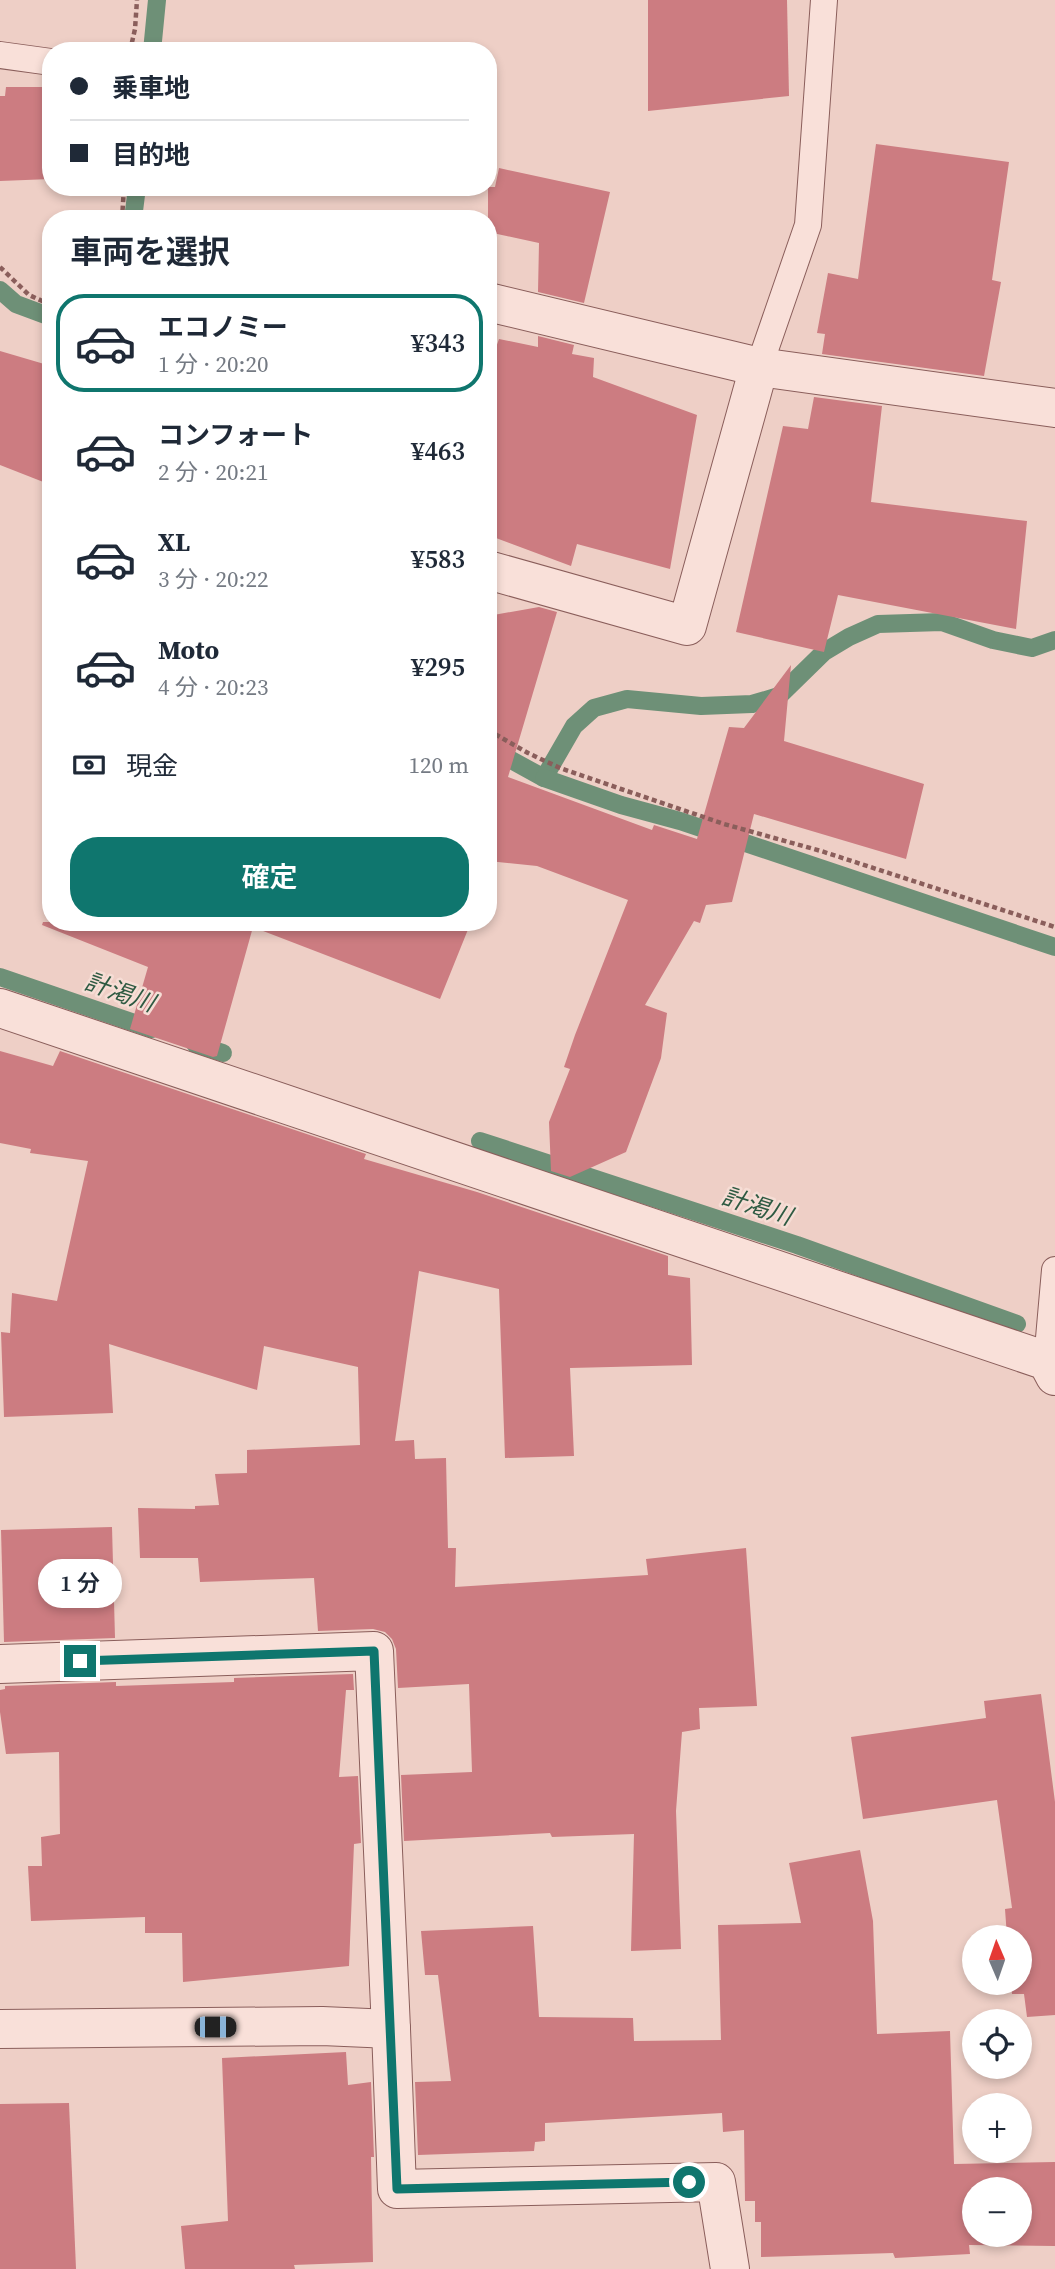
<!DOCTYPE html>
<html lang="ja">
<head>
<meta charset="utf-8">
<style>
  body { margin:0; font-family:"Source Serif 4","Noto Sans JP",serif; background:#f6f6f7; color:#1f2937; height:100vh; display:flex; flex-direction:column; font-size:26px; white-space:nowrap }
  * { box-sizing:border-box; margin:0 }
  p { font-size:23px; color:#747a83 }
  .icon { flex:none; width:38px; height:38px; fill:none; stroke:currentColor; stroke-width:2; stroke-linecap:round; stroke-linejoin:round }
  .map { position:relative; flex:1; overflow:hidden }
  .details { position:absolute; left:42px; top:210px; width:455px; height:721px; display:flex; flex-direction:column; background:#fff; border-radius:28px; box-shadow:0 4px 10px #0003 }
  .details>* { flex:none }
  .hud { position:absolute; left:42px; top:42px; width:455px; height:154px; border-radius:28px; box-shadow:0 4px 10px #0003; display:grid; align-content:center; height:154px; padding:0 28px; background:#fff }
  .needle { width:46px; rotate:358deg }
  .controls { position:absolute; left:962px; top:1925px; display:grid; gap:14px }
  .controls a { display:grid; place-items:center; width:70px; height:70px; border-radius:50%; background:#fff; box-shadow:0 4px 10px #0003; font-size:35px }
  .end { position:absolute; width:32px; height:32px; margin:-16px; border:9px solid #0f766e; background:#fff; box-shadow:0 0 0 4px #fff }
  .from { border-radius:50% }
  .bubble { position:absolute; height:49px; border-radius:24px; background:#fff; box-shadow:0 4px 10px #0003; font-size:23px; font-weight:600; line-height:49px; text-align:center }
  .car { position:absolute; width:21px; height:42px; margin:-21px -10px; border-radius:9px; box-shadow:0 0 5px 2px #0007; background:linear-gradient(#222 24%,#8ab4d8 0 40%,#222 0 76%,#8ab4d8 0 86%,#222 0) }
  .hud b { display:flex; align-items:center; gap:24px; height:66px; font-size:26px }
  .hud b+b { border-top:2px solid #e0e1e3 }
  .hud i { width:18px; height:18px; background:#1f2937 }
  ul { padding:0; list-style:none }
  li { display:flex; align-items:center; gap:21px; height:98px; margin:0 14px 10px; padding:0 14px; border:4px solid transparent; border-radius:28px }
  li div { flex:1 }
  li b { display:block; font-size:26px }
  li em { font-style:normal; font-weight:600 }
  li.on { border-color:#0f766e }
  li>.icon { width:63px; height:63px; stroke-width:1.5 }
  h2 { padding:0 28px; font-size:32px; line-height:84px }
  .pay { display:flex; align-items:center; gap:18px; height:77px; padding:0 28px; font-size:26px }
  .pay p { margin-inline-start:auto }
  .cta { display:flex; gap:14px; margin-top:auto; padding:14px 28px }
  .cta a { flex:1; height:80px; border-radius:28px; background:#0f766e; color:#fff; font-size:28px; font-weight:600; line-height:80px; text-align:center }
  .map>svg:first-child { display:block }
</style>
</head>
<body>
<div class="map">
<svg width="1055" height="2269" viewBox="0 0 1055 2269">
  <rect width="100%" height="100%" fill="#eecfc6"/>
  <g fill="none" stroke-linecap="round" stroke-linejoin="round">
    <g stroke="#6e9077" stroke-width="18">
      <path d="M152,51L157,0"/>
      <path d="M133,219L137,187"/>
      <path d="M0,290L16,304L51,317"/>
      <path d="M491,749L544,778L574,726L594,708L627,699L701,706L752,704L779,696L824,652L849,637L878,624L942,622L993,640L1032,648L1055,640"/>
      <path d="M544,778L621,805L680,821L1055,947"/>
      <path d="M0,977L152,1029"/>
      <path d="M195,1044L223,1053"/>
      <path d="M480,1141L797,1245L1017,1324"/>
    </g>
  </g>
  <g fill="#cc7c81" fill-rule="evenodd">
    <path d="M648,0H787L789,96L648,111Z"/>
    <path d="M6,87H51V179L0,181V96H5Z"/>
    <path d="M876,144L1009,162L992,280L1001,282L984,376L822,354L825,334L817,333L828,273L858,279Z"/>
    <path d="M499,168L610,192L584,303L538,292L539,243L488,232V187H495Z"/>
    <path d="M538,336L574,345L572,354L594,358L593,377L697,415L670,569L577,544L571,566L488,535V370L499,339L538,347Z"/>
    <path d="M0,351L51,366V485L0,465Z"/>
    <path d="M814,397L882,406L871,502L1027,521L1016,629L838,595L824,652L736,632L783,426L808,429Z"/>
    <path d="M539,607L557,612L508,777L652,830L654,825L697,839L729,727L744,728L791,665L784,741L924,784L906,859L754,814L732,902L706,905L700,923L694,921L645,1005L667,1013L661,1058L626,1152L570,1177L551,1171L549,1122L570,1069L564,1067L575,1035L628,900L537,866L488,861V616Z"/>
    <path d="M43,922H471L440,999L253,927L217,1056L213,1057L130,1029L148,967L42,925Z"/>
    <path d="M0,1051L53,1066L60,1051L366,1154L364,1159L477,1192L668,1256V1275L690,1278L692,1365L570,1368L574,1456L505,1458L499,1289L419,1271L395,1441L414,1440L415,1459L446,1458L448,1548H456L455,1587L648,1575L646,1559L746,1548L757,1706L699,1708L700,1729L682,1732L676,1811L681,1949L631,1951L634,1834L552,1837L550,1833L404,1841L401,1775L472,1772L469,1684L398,1688L396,1649L392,1639L385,1632L373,1629L318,1631L314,1578L200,1582L198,1558H140L138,1508L195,1509V1506L219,1505L215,1474L247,1473V1450L360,1445L358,1367L264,1346L257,1390L109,1344L113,1413L4,1417L1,1332L10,1333L12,1293L57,1301L88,1161L30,1153L31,1149L0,1143Z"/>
    <path d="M112,1527L115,1638L4,1642L1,1530Z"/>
    <path d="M353,1674L354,1690H346L339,1777L358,1776L361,1843L354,1844L349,1966L183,1982L182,1933H145V1917L31,1921L28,1866H42L41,1837L60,1834L59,1752L6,1754L0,1712V1690L5,1689V1686L116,1682V1686L234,1682V1678Z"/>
    <path d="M1041,1694L1055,1802V2015L1027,2017L1024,1994H1012L1011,1983H1020V1937H1007L1005,1909L1012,1908L997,1800L863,1819L851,1737L986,1718L984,1701Z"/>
    <path d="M860,1850L873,1921L877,2034L950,2031L954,2164L1055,2162V2246L969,2245L970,2254L895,2258L893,2253L761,2257V2222H755V2201H745L744,2130L723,2132L722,2113L545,2123V2141L535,2142L534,2151L418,2155L415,2082L451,2081L438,1975H425L421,1931L533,1926L539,2017L633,2018L634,2041L721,2040L718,1925L801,1923L789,1863ZM975,2189H1020V2235H975Z"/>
    <path d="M346,2052L348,2085L371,2082L374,2157H371L373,2262L294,2265L295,2269H185L181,2226L228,2221L222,2058Z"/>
    <path d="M69,2103L76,2269H0V2104Z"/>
  </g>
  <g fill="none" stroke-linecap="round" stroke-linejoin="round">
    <defs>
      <g id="service">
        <path d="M0,55L51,62"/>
        <path d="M759,367L808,225L824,0"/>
        <path d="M1047,1361L1055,1270"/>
      </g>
      <g id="minor">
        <path d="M488,302L759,367L1055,408"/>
        <path d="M488,570L687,626L759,367"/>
        <path d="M0,1008L1047,1361L1055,1376"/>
        <path d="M0,1664L374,1651L391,2029"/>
        <path d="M0,2029L322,2026L391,2029L397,2189L716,2182L730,2269"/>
      </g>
    </defs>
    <use href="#service" stroke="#8a5e5b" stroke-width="28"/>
    <use href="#minor" stroke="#8a5e5b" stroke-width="40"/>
    <g stroke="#8a5e5b" stroke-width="4.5" stroke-dasharray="5 3.5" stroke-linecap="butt">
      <path d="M130,51L135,29L137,0"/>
      <path d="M122,219L124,187"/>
      <path d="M0,267L29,295L51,305"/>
      <path d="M488,730L528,753L560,768L621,789L724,824L821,851L1055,927"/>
    </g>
    <use href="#service" stroke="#f9e0d9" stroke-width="26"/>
    <use href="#minor" stroke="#f9e0d9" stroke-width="38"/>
  </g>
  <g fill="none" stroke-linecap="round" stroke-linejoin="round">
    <path stroke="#0f766e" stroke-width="9" d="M80,1661L374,1651L397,2189L689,2182"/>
  </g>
  <g text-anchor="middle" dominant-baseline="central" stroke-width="5" stroke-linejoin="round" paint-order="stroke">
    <g font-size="24" font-style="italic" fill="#2e5a42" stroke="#f6ddd5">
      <text transform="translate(120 992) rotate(19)">計渇川</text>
      <text transform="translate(757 1206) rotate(18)">計渇川</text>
    </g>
  </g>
</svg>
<div class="controls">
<a><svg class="needle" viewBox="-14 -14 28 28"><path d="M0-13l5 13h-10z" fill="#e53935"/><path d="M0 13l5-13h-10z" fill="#747a83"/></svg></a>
<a><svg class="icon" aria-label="locate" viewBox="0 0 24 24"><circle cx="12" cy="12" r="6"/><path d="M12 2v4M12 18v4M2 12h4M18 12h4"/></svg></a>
<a>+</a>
<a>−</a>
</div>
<i class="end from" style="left:689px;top:2182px"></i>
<i class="end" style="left:80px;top:1661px"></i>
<div class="bubble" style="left:38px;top:1559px;width:84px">1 分</div>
<i class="car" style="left:215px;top:2027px;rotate:90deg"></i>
<div class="hud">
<b><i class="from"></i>乗車地</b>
<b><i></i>目的地</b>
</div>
<section class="details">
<h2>車両を選択</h2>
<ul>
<li class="on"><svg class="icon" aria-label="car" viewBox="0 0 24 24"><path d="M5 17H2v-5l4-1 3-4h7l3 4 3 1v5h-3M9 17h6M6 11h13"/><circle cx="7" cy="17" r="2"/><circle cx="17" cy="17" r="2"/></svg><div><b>エコノミー</b><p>1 分 · 20:20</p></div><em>¥343</em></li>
<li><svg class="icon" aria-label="car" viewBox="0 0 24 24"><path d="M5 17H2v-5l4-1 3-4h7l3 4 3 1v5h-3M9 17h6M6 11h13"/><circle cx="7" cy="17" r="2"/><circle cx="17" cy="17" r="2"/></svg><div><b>コンフォート</b><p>2 分 · 20:21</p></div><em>¥463</em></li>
<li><svg class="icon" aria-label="car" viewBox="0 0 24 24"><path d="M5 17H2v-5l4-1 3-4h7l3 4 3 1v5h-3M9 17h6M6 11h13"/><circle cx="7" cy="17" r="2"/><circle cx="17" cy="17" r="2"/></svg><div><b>XL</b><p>3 分 · 20:22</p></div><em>¥583</em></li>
<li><svg class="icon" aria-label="car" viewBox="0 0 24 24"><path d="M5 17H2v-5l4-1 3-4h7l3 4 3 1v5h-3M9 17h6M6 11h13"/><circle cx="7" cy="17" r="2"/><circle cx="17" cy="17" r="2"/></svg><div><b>Moto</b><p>4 分 · 20:23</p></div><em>¥295</em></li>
</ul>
<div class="pay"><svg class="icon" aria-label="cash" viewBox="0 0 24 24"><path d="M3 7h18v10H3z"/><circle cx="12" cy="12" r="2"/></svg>現金<p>120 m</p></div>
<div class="cta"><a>確定</a></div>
</section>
</div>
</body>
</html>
